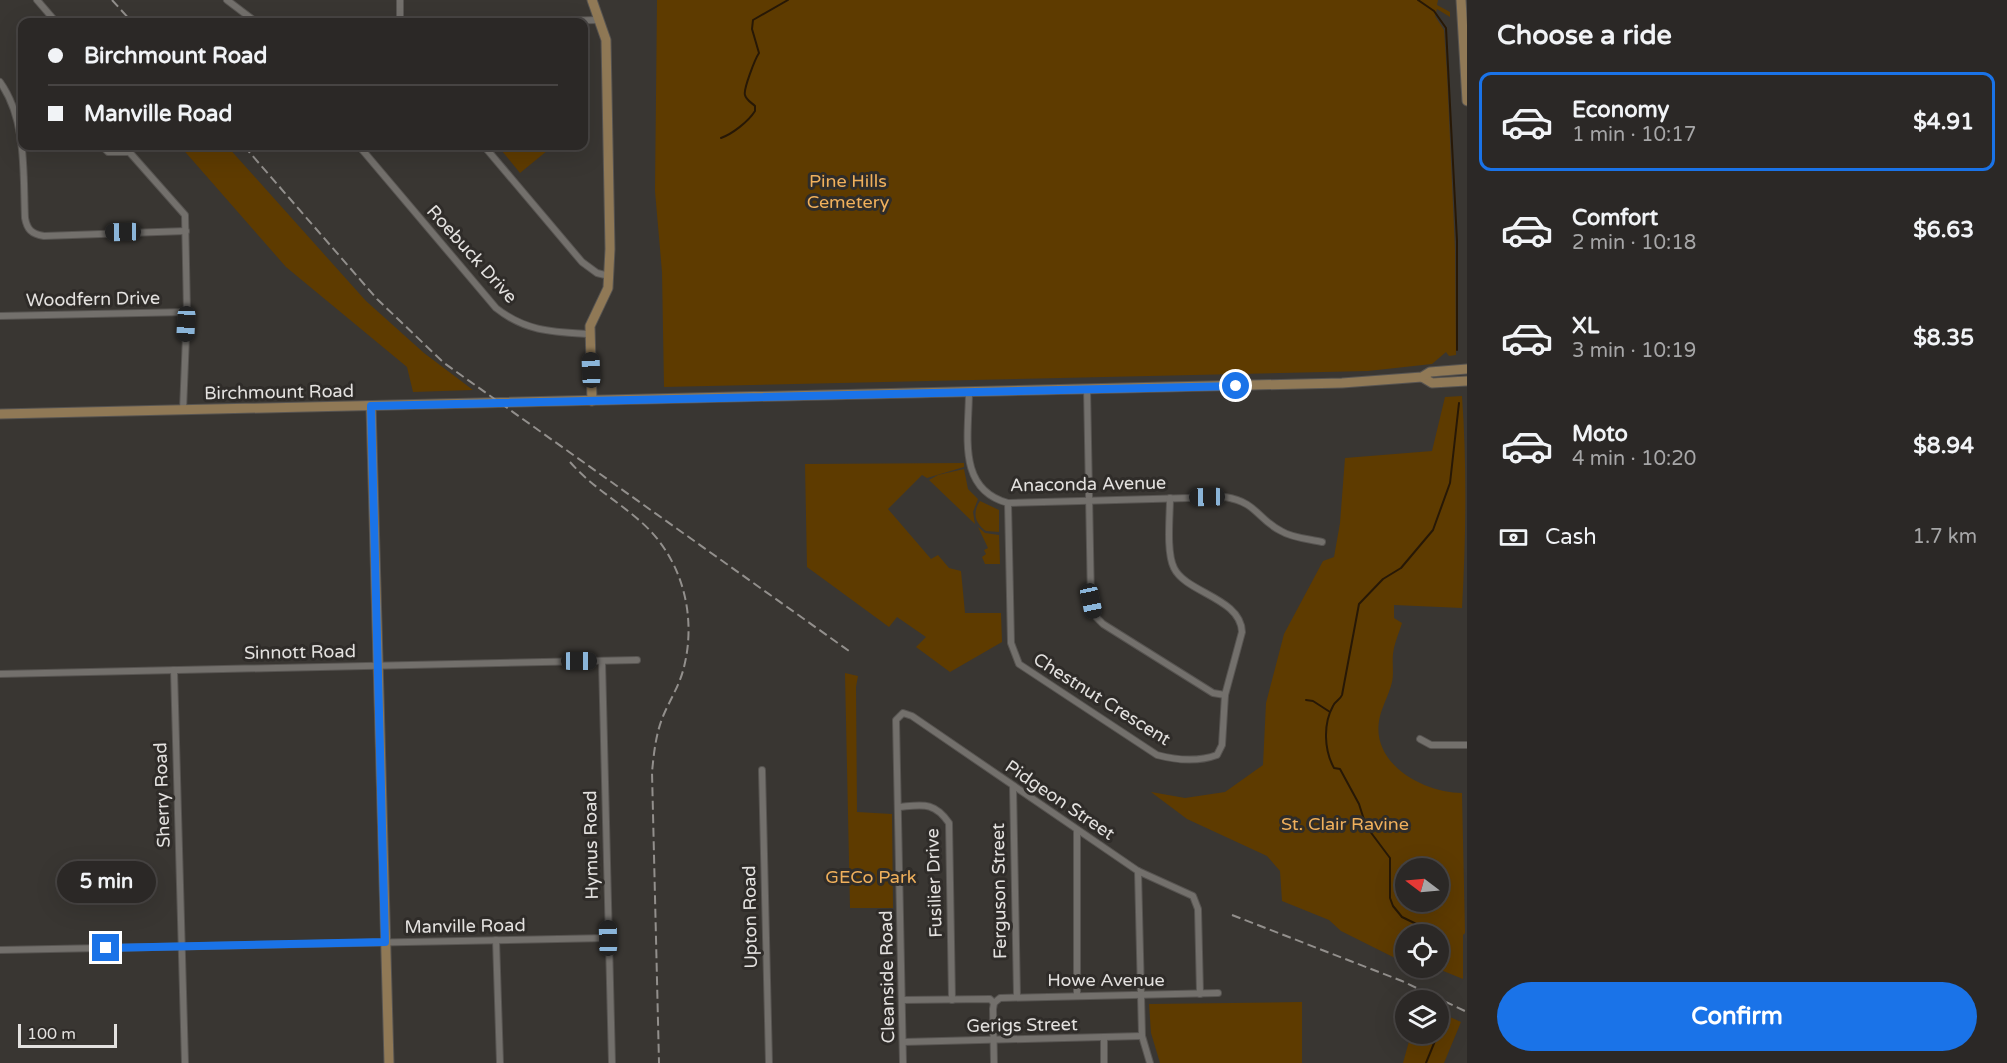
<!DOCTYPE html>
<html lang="en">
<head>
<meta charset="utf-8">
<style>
  body { margin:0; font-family:"Varela Round",sans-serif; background:#373432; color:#f1f3f6; height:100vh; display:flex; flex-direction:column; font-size:22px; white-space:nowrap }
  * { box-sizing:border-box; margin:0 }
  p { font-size:20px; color:#a6a6a7 }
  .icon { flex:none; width:33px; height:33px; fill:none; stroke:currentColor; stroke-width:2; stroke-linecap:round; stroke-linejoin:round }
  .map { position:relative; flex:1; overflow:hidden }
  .details { display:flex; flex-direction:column; background:#2b2826; width:540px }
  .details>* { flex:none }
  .banner { position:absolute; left:18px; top:18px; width:570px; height:132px; border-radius:12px; box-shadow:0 6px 24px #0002,0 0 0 2px #474443; display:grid; align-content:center; height:132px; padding:0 30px; background:#2b2826 }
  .needle { width:39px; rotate:286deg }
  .fabs { position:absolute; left:1395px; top:858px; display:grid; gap:12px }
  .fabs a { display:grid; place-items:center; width:54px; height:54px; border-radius:50%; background:#2b2826; box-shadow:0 6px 24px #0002,0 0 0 2px #474443; font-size:30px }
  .scale { position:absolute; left:18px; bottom:15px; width:99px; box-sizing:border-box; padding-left:6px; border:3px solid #e3e1df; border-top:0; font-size:16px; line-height:21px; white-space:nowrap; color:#e3e1df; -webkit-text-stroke:4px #2f2c29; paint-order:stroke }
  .end { position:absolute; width:27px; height:27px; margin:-14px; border:8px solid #1a73e8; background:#fff; box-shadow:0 0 0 3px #fff }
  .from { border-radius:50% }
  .bubble { position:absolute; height:42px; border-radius:21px; background:#2b2826; box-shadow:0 6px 24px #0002,0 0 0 2px #474443; font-size:20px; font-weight:700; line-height:42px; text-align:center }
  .car { position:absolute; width:18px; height:36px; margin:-18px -9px; border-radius:8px; box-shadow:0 0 4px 2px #0007; background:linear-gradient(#222 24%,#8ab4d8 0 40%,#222 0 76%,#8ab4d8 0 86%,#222 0) }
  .banner b { display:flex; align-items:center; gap:21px; height:57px; font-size:22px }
  .banner b+b { border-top:2px solid #474443 }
  .banner i { width:15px; height:15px; background:#f1f3f6 }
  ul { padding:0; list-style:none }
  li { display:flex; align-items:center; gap:18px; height:99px; margin:0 12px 9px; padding:0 18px; border:3px solid transparent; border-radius:12px }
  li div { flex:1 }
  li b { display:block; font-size:22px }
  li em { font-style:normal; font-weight:700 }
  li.current { border-color:#1a73e8 }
  li>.icon { width:54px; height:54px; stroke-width:1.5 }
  h2 { padding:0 30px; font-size:27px; line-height:72px }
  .pay { display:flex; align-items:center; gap:15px; height:66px; padding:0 30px; font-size:22px }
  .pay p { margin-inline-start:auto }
  .primary-button { display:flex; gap:12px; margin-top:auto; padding:12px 30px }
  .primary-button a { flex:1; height:69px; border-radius:36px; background:#1a73e8; color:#fff; font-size:24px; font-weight:700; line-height:69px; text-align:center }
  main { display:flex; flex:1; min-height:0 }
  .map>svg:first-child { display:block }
</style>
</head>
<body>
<main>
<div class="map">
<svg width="1467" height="1063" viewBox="0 0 1467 1063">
  <rect width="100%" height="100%" fill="#393632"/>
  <g fill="#5e3b00" fill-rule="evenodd">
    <path d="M657,0H1438L1437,5L1450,12V17L1437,9L1435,16L1444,30L1447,73L1455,250L1456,355L1449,356L1446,352L1432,364L1368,371L664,387L662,272L655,191Z"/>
    <path d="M180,146H227L366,301L424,353L473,390L413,392L407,367L286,267Z"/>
    <path d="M498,146H553L520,173Z"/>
    <path d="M1462,396C1467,467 1466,537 1462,608L1394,605V618L1402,623C1399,633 1394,644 1393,654C1392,663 1394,673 1392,682C1389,695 1381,708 1379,721C1372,766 1426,793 1462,793L1465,933L1463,935V979L1436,968L1438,934H1406L1405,963L1341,931L1329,920L1282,901L1280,871L1267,856L1187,819L1151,792L1185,798L1225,792L1263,765L1266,703L1284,634L1323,561L1334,557L1340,523L1345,458L1432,451L1445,397ZM1406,868H1438V902H1406Z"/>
    <path d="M964,463V467L927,478L922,475L888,509L931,559L938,555L949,568L961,571L965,613H1001L1002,642L950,672L916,647L926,637L897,617L889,627L807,567L805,464Z"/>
    <path d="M964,469L968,489L978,499L973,512L975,524L929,480L938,475Z"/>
    <path d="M980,501L999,510V532L986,531C975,523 972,513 980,501Z"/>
    <path d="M978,527L985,533L999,535L1000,564H985L982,557L986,554L984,550L988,548Z"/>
    <path d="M845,673L858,676L856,687L857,812L892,814L893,908H850Z"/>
    <path d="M1302,1002V1063H1160L1151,1033L1149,1004Z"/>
    <path d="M1439,1012L1461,1022L1444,1063H1403L1411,1034H1438Z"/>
  </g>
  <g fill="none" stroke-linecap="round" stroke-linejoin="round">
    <g stroke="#271806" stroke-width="2">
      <path d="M1418,0L1434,11L1446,28L1457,241V350"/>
      <path d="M721,138C732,134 748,122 755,111V106C752,103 746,100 745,95C743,90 755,59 759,53L752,29L753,20L788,0"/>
      <path d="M1306,700L1313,701L1330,712"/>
      <path d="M1437,934L1402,917L1393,906L1390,898V858L1366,826L1359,804L1340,769L1334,768C1324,750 1323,724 1333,706C1335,701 1340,700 1342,695L1359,604L1383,579L1401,568L1433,530L1450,483L1459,403"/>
      <path d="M1438,936L1446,944L1449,956"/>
      <path d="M1426,1063L1437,1036"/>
    </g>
    <defs>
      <g id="street">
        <path d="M37,0L56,22"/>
        <path d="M227,0L256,22"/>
        <path d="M400,0V22"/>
        <path d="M493,22L599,20"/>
        <path d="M0,82C27,120 23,173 25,218C27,229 31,234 44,236L186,231"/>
        <path d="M102,146L108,152H130"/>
        <path d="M124,146L185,215L187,312L183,410"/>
        <path d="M359,146L496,308C526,332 554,332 590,334"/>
        <path d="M484,146L582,262L597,273L609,276"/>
        <path d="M0,316L187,312"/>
        <path d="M1087,388L1091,601L1093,614L1103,624L1213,693L1225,695"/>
        <path d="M969,391C969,434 956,489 1008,503L1225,497C1257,502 1257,519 1281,531C1292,538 1309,539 1322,542"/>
        <path d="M1008,503L1011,643L1019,664L1157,755C1176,760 1198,762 1217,755L1222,745L1225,695L1242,632C1241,598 1186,593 1174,568C1166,552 1170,516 1170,498"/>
        <path d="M602,661L612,1063"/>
        <path d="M174,670L185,1063"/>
        <path d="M0,674L637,660"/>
        <path d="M1420,739L1431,745H1467"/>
        <path d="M762,770L769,1063"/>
        <path d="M1013,786L1017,996"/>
        <path d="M899,807C922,805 934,801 949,823L952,1000"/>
        <path d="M1138,871L1142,1036L1150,1063"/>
        <path d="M496,940L500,1063"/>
        <path d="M0,950L608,938"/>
        <path d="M1077,996V830"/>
        <path d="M902,1000L990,999L994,1003"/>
        <path d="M903,1042L1142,1036"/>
        <path d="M903,1063L896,720L903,713L912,716L1138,871L1193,896L1198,909L1200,994"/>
        <path d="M994,1063L993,1009L994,1003L1000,998L1218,993"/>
        <path d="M1104,1063V1038"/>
      </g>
      <g id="secondary">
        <path d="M1461,0L1467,101"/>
        <path d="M1422,377L1432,383L1467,381"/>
        <path d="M592,401L590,326L608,288L610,249L606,40L592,0"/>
        <path d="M371,406L389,1063"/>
        <path d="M0,414L1342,383L1422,377L1430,372L1467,369"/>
      </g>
    </defs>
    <use href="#street" stroke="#575451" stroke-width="8"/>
    <use href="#secondary" stroke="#575451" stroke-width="11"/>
    <use href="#street" stroke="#73706c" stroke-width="6"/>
    <use href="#secondary" stroke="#907956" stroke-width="9"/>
    <g stroke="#928f8c" stroke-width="2" stroke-dasharray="9 4.5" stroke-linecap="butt">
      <path d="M112,0L132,22"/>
      <path d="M244,146L377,299L444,363L849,651"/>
      <path d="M570,462C591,486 616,500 640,521C682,557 697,615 684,667C680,684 671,698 664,714C656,732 654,752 652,772L659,1063"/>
      <path d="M1232,915L1402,981L1467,1012"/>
    </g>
  </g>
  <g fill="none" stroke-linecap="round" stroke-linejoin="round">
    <path stroke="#1a73e8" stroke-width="8" d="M106,948L385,942L371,406L1236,386"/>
  </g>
  <g text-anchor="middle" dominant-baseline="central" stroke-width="6" stroke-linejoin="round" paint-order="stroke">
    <g font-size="18" fill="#f0b05c" stroke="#2f2c29">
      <text x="848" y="181">Pine Hills<tspan x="848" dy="21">Cemetery</tspan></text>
      <text x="1345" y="824">St. Clair Ravine</text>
      <text x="871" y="877">GECo Park</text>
    </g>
    <g font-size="18" fill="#e3e1df" stroke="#2f2c29">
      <text transform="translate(472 254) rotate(48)">Roebuck Drive</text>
      <text transform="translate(93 299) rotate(-1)">Woodfern Drive</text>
      <text transform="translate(279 392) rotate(-1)">Birchmount Road</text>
      <text transform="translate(1088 484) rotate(-1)">Anaconda Avenue</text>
      <text transform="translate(300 652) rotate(-1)">Sinnott Road</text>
      <text transform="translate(1102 699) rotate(32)">Chestnut Crescent</text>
      <text transform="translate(162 795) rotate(-92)">Sherry Road</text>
      <text transform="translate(1060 800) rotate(34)">Pidgeon Street</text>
      <text transform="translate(591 845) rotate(-91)">Hymus Road</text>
      <text transform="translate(934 883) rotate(-92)">Fusilier Drive</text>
      <text transform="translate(999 891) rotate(-91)">Ferguson Street</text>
      <text transform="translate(750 917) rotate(-91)">Upton Road</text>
      <text transform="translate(465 926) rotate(-1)">Manville Road</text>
      <text transform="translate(887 977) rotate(-91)">Cleanside Road</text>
      <text x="1106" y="980">Howe Avenue</text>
      <text transform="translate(1022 1025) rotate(-1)">Gerigs Street</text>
    </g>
  </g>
</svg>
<div class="fabs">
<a><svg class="needle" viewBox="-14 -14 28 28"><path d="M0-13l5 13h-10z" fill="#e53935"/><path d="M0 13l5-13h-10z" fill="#a6a6a7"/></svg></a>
<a><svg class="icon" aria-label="locate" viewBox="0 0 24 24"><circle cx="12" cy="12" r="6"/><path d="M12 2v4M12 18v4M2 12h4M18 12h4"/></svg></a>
<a><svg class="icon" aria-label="layers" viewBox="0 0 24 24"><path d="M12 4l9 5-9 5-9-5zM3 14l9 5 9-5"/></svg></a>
</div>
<div class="scale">100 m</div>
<i class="end from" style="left:1236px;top:386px"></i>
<i class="end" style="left:106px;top:948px"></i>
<div class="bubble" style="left:57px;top:861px;width:99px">5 min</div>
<i class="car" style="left:123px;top:232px;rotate:269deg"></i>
<i class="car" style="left:186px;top:324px;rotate:183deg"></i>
<i class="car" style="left:591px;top:370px;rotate:358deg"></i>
<i class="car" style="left:1207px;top:497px;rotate:269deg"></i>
<i class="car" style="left:1091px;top:601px;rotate:168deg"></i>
<i class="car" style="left:579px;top:661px;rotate:90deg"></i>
<i class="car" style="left:608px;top:938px;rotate:359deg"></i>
<div class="banner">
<b><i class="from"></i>Birchmount Road</b>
<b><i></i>Manville Road</b>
</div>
</div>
<section class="details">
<h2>Choose a ride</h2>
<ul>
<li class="current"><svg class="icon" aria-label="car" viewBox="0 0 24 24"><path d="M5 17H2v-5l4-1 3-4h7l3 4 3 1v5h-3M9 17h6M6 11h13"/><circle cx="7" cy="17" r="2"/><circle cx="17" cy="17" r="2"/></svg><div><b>Economy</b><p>1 min · 10:17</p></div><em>$4.91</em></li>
<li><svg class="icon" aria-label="car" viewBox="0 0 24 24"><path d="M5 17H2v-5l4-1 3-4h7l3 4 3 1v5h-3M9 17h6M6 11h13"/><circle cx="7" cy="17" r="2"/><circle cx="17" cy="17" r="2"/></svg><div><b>Comfort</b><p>2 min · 10:18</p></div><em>$6.63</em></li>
<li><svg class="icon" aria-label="car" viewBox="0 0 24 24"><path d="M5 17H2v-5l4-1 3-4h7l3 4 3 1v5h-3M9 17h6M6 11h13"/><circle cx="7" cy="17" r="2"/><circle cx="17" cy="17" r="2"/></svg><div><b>XL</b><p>3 min · 10:19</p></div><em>$8.35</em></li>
<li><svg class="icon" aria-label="car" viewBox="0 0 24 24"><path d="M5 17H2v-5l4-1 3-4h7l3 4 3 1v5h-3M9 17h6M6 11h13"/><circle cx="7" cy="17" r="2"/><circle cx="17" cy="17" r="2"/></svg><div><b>Moto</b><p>4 min · 10:20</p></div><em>$8.94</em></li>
</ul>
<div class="pay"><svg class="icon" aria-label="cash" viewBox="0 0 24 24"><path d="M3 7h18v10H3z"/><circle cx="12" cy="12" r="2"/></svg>Cash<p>1.7 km</p></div>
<div class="primary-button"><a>Confirm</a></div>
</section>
</main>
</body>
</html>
